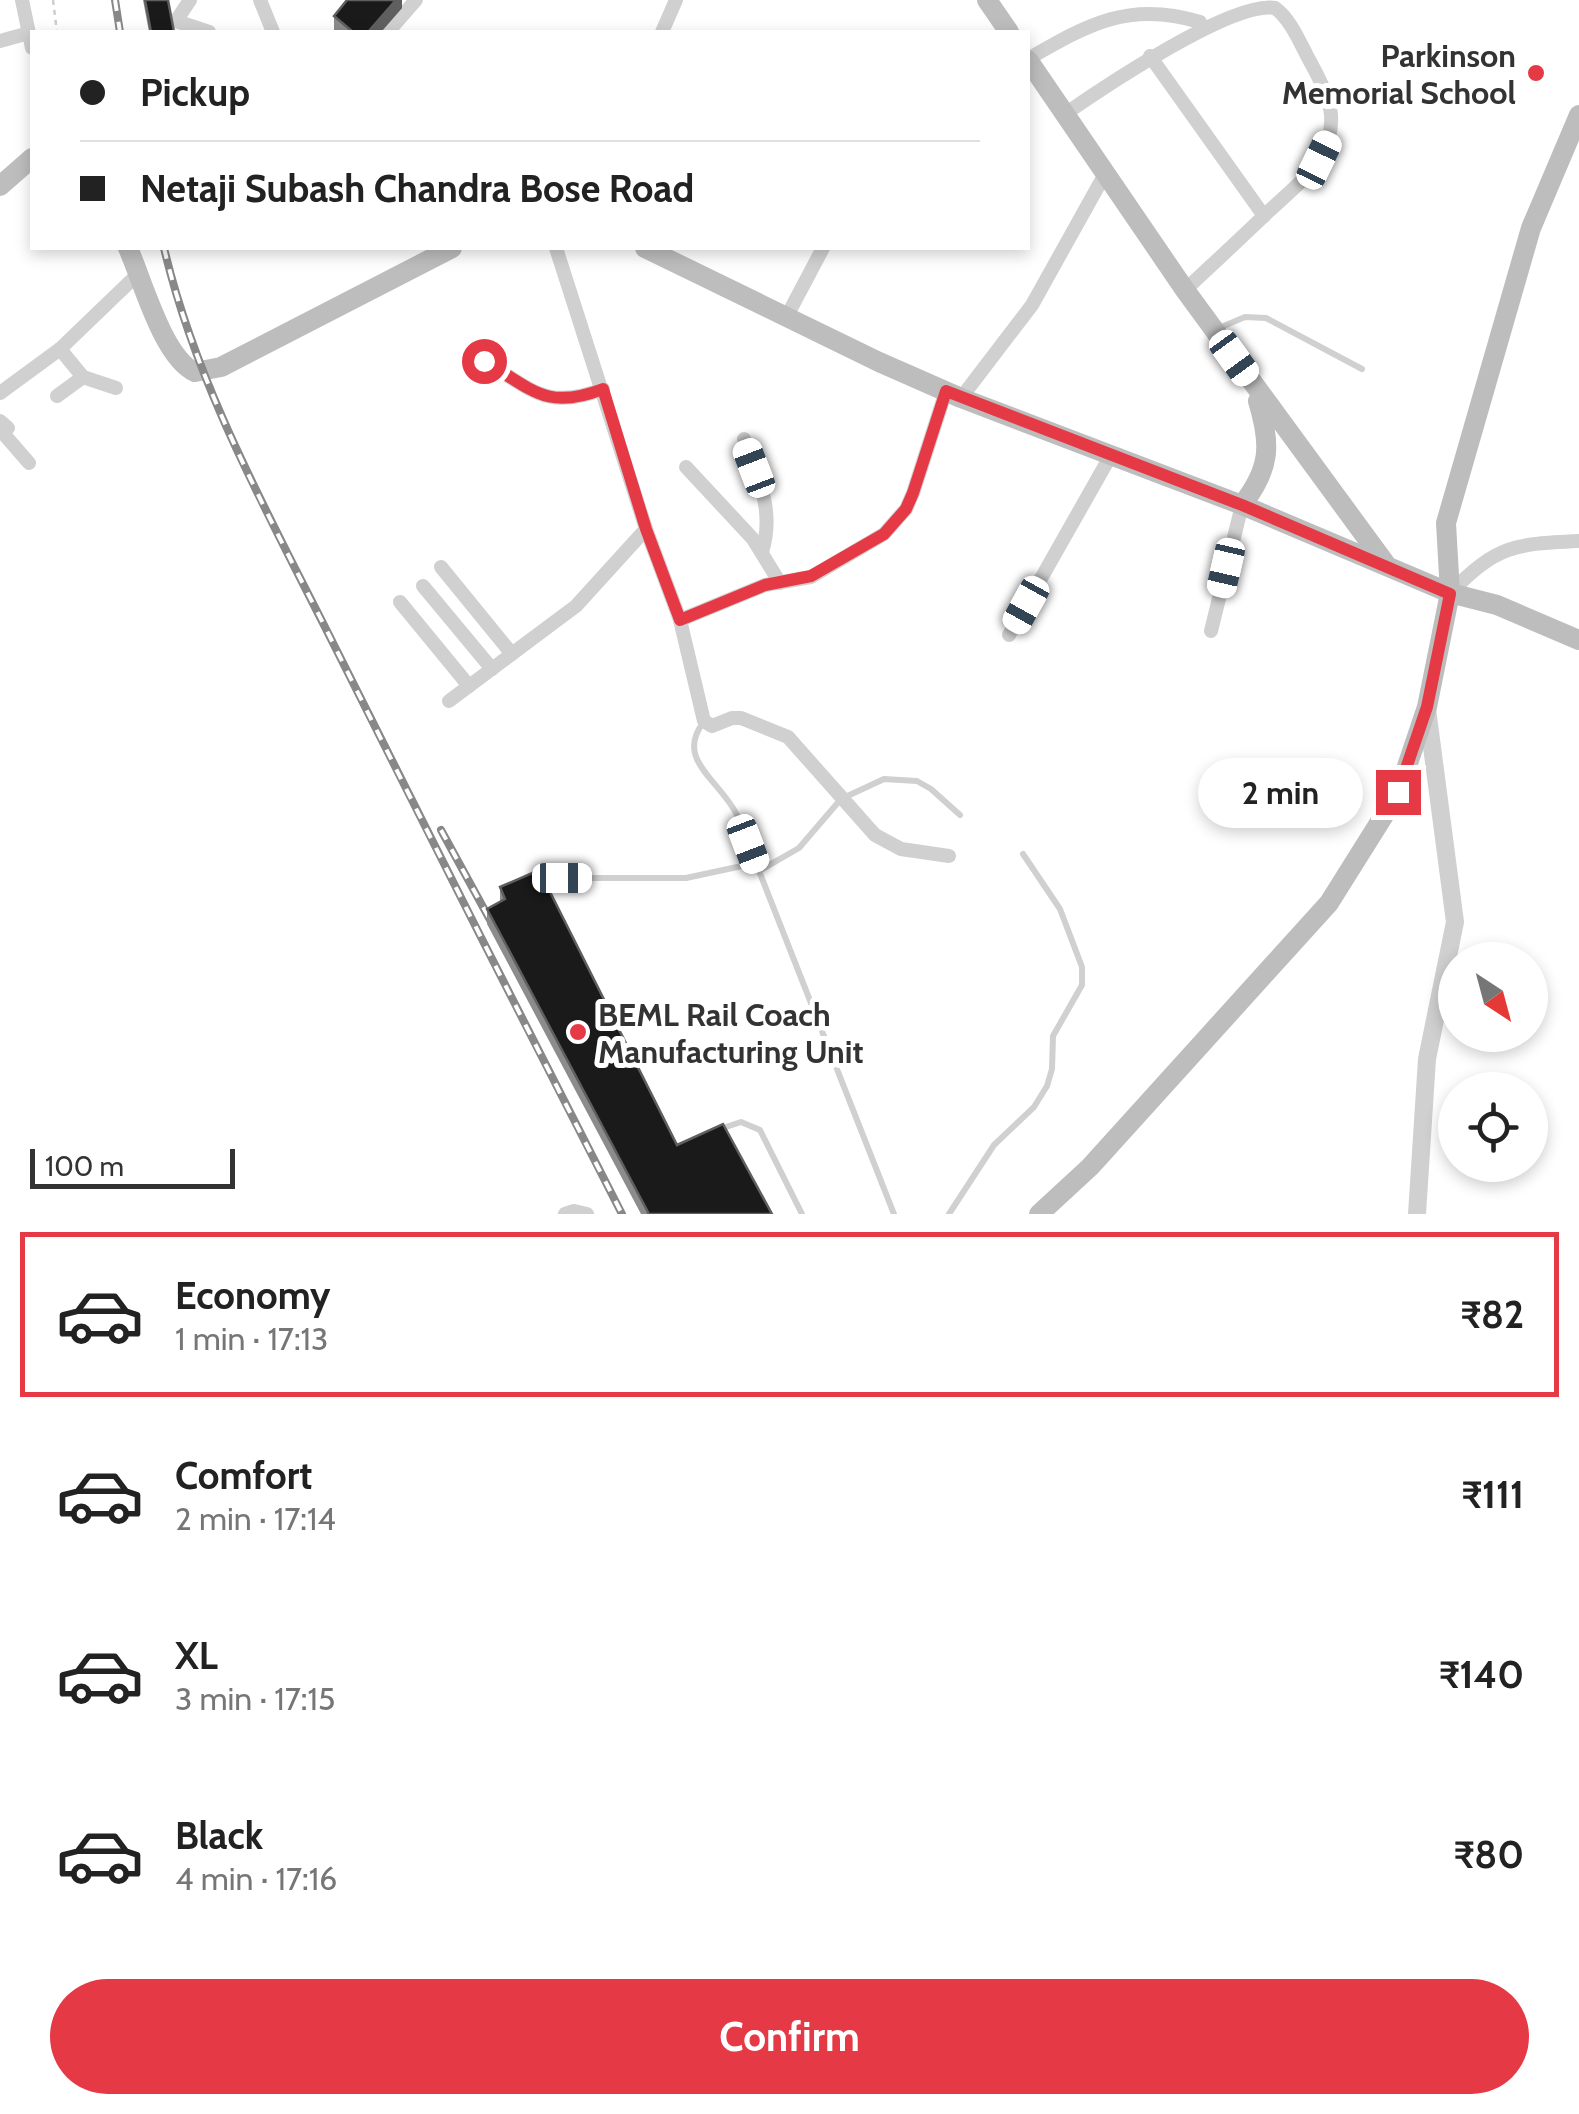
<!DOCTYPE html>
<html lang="en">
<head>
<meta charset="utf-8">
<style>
  body { margin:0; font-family:Cabin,sans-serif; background:#f6f6f6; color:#222; height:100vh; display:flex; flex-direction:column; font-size:38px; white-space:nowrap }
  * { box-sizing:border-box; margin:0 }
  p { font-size:32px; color:#767676 }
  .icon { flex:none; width:55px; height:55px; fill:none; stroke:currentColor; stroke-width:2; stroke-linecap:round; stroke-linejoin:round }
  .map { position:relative; height:1214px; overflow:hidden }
  .sheet { display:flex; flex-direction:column; background:#fff; flex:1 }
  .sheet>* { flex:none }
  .hud { position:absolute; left:30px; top:30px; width:1000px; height:220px; border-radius:0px; box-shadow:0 5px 15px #0003; display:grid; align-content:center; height:220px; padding:0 50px; background:#fff }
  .needle { width:65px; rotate:144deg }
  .controls { position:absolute; left:1438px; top:942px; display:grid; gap:20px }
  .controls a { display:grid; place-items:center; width:110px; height:110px; border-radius:50%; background:#fff; box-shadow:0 5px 15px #0003; font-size:50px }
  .scale { position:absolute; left:30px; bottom:25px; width:205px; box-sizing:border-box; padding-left:10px; border:5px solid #333; border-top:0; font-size:28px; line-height:35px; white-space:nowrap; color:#333; -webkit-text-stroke:8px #fff; paint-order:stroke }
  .end { position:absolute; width:45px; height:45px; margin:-22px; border:12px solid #e63946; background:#fff; box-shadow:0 0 0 5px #fff }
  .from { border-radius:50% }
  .bubble { position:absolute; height:70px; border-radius:35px; background:#fff; box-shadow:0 5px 15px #0003; font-size:32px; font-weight:800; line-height:70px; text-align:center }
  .car { position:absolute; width:30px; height:60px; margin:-30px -15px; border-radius:12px; box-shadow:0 0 8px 2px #0007; background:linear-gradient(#fff 24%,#345 0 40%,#fff 0 76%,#345 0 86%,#fff 0) }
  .hud b { display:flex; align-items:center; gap:35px; height:95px; font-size:38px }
  .hud b+b { border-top:2px solid #e0e0e0 }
  .hud i { width:25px; height:25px; background:#222 }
  ul { padding:18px 0 0; list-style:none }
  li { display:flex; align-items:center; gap:30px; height:165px; margin:0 20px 15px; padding:0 30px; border:5px solid transparent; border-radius:0px }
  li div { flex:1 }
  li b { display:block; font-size:38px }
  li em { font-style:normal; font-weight:800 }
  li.current { border-color:#e63946 }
  li>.icon { width:90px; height:90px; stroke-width:1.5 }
  .button { display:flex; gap:20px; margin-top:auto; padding:20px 50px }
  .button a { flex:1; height:115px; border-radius:60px; background:#e63946; color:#fff; font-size:40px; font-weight:800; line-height:115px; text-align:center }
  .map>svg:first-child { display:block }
</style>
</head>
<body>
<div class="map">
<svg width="1579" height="1214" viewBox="0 0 1579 1214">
  <rect width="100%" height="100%" fill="#fff"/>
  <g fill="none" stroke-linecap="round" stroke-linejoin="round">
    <path stroke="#cdcdcd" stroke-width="2.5" stroke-dasharray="5 5" stroke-linecap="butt" d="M53,0L57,32"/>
    <g stroke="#d0d0d0" stroke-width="6">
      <path d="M1219,328L1245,317L1266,318L1362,369"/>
      <path d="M703,723C675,760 720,780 737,815L894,1214"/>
      <path d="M759,871L799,848L841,799L884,779L917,781L931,789L960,815"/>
      <path d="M562,878H686L756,863"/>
      <path d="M717,1130L741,1122L760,1130L802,1214"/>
      <path d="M949,1214L994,1145L1034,1107L1047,1086L1052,1069L1053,1036L1082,985V967L1060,909L1023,854"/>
    </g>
    <g stroke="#d0d0d0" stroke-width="14">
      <path d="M22,0L32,48"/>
      <path d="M190,0L176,21L209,32"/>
      <path d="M260,0L273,32"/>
      <path d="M388,32L416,0"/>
      <path d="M662,32L676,0"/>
      <path d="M0,41L29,33"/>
      <path d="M1150,56L1264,216"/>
      <path d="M1028,59C1087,25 1129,0 1200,22"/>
      <path d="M1065,114C1101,89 1233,0 1275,8C1292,20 1302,48 1312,65C1330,98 1340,122 1321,157C1308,178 1286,195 1268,212C1241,238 1213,264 1185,290"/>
      <path d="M556,248L646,529L680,620L704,721L712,726L732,718H741L788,737L875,835L901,849L949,856"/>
      <path d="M787,316L823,248"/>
      <path d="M60,349L83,377L116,388"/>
      <path d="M484,361C532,389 546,411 603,389"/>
      <path d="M0,393L60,349L139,273"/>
      <path d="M57,396L83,377"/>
      <path d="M961,398L1032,305L1105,174"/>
      <path d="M0,421L8,428L3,433L29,463"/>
      <path d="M744,439C758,478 775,511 762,552"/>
      <path d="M686,467L753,539L780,583"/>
      <path d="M441,567L512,654"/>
      <path d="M423,586L492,669"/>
      <path d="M1450,593C1497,545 1514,544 1579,541"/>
      <path d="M400,602L469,686"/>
      <path d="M680,620L765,585L811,577L884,534L906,509L913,493L946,391"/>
      <path d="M1211,631L1242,505"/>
      <path d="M1009,635L1111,455"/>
      <path d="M449,701L576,606L646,529"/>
      <path d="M565,1214L574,1211L587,1214"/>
    </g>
    <path stroke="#d0d0d0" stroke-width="18" d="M1417,1214L1427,1059L1455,922L1427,709"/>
    <g stroke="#bdbdbd" stroke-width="20">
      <path d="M987,0L1009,32"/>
      <path d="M1028,60L1185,290L1385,563"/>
      <path d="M0,186L32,158"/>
      <path d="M128,248C142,279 163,358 195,372L221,367L452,248"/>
      <path d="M645,248L879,362L961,398L1242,505L1450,593L1497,605L1579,640"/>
      <path d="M1242,505C1271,468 1271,444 1258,401"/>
      <path d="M1039,1214L1090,1167L1329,903L1398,793L1427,707L1450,593L1446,523L1531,228L1579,115"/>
    </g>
    <defs>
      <g id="rail">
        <path d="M115,0L120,32"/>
        <path d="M164,248C197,388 270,517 334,645C429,835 525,1025 622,1214"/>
        <path d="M441,830L501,940"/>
      </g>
    </defs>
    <use href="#rail" stroke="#888" stroke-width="8"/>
    <use href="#rail" stroke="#fff" stroke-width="4" stroke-dasharray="11" stroke-linecap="butt"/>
  </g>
  <g fill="#8c8c8c">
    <path d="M143,0H168L174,32H149Z"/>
    <path d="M402,0V8L381,32H335L334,31V16Z"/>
    <path d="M500,887L677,1145L772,1214H641L487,924V909L500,902Z"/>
  </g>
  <path fill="#5f5f5f" d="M396,0H402V8L381,32H368Z"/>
  <g fill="#1a1a1a" stroke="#5f5f5f" stroke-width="2.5">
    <path d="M145,0H168L174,32H151Z"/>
    <path d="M347,0H396L368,32H353L334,16Z"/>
    <path d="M539,870L677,1145L723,1124L772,1214H649L487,909L505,899L500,887Z"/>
  </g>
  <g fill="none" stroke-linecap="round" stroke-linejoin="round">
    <path stroke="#e63946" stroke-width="12" d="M484,361C532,389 546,411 603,389L646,529L680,620L765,585L811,576L884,534L906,509L913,493L946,391L1242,505L1450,594L1427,707L1398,792"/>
  </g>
  <g fill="#e63946" stroke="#fff" stroke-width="4">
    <circle cx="1536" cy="73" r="10"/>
    <circle cx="578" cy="1032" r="10"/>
  </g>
  <g text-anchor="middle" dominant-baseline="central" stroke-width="10" stroke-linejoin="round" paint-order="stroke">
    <g font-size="32" font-weight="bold" fill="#333" stroke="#fff" text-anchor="end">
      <text x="1516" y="55">Parkinson<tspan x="1516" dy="37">Memorial School</tspan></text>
      <text x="598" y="1014" text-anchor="start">BEML Rail Coach<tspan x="598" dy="37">Manufacturing Unit</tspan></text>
    </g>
  </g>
</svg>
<div class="controls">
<a><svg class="needle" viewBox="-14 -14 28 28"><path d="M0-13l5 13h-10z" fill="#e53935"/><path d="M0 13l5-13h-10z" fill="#767676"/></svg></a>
<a><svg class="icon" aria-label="locate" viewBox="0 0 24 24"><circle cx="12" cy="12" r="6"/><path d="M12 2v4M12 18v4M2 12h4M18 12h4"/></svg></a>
</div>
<div class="scale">100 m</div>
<i class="end from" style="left:484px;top:361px"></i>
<i class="end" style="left:1398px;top:792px"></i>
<div class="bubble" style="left:1198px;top:758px;width:165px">2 min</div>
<i class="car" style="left:1319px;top:160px;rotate:26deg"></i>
<i class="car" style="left:1234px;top:358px;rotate:144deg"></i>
<i class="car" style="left:754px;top:468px;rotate:339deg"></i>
<i class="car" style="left:1226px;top:568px;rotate:193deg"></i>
<i class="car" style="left:1026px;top:605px;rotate:209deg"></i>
<i class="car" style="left:748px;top:844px;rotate:159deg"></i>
<i class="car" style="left:562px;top:878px;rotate:90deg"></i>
<div class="hud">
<b><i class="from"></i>Pickup</b>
<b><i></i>Netaji Subash Chandra Bose Road</b>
</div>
</div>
<section class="sheet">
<ul>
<li class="current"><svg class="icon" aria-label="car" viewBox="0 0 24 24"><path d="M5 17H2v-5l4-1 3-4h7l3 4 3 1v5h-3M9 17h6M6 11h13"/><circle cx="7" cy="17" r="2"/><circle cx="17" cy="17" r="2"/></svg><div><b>Economy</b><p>1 min · 17:13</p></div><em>₹82</em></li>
<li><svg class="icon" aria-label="car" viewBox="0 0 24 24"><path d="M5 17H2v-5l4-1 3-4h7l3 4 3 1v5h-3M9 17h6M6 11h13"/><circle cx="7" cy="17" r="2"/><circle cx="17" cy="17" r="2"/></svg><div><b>Comfort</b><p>2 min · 17:14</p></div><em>₹111</em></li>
<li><svg class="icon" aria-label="car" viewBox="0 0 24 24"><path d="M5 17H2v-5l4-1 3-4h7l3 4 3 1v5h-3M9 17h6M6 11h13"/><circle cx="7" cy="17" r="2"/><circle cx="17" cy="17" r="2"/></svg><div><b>XL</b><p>3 min · 17:15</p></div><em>₹140</em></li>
<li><svg class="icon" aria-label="car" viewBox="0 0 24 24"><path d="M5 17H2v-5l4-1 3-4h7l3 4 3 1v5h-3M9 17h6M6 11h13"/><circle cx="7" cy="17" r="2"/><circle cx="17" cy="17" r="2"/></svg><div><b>Black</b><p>4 min · 17:16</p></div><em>₹80</em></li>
</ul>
<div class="button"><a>Confirm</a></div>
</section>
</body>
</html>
